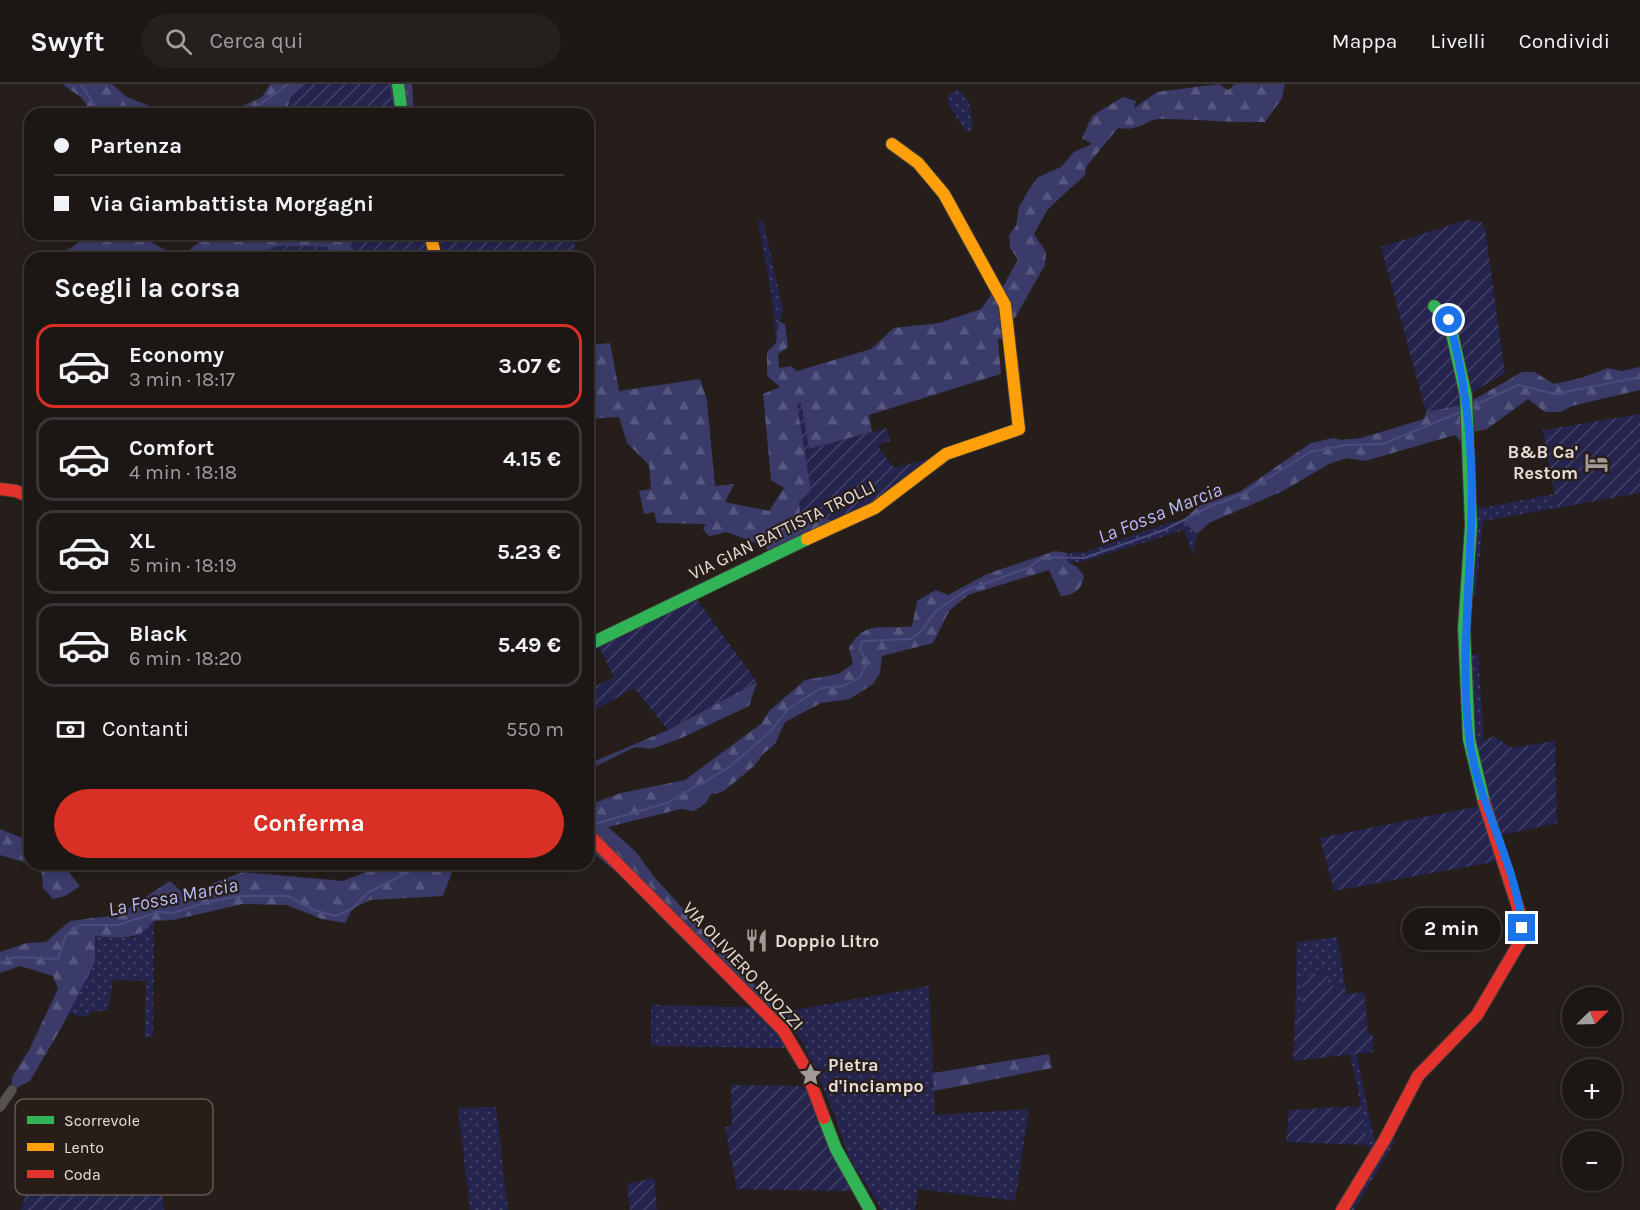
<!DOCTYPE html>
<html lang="it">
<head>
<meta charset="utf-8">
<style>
  body { margin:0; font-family:Karla,sans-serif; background:#251f1d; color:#f1f3f6; height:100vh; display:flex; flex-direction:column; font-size:22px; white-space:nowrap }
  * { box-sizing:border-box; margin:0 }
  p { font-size:20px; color:#a09fa0 }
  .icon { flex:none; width:33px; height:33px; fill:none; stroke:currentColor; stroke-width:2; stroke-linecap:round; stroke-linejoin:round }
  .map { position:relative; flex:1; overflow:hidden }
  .panel { position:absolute; left:24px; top:168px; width:570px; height:618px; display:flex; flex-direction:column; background:#1c1614; border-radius:18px; box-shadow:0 3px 9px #0003,0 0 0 2px #3a3534 }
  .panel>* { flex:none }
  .guide { position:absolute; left:24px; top:24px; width:570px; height:132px; border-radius:18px; box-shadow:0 3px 9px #0003,0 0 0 2px #3a3534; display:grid; align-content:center; height:132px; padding:0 30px; background:#1c1614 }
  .needle { width:39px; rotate:67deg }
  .buttons { position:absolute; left:1562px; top:903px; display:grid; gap:12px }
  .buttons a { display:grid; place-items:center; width:60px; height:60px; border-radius:50%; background:#1c1614; box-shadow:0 3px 9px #0003,0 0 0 2px #3a3534; font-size:30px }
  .end { position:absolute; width:27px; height:27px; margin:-14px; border:8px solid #1a73e8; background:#fff; box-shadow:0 0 0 3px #fff }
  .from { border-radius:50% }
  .bubble { position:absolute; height:42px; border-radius:21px; background:#1c1614; box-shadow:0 3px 9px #0003,0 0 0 2px #3a3534; font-size:20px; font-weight:700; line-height:42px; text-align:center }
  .guide b { display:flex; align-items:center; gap:21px; height:57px; font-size:22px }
  .guide b+b { border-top:2px solid #3a3534 }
  .guide i { width:15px; height:15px; background:#f1f3f6 }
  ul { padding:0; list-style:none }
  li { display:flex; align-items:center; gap:18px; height:84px; margin:0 12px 9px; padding:0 18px; border:3px solid #3a3534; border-radius:18px }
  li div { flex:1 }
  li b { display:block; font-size:22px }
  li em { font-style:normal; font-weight:700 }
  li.current { border-color:#d93025 }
  li>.icon { width:54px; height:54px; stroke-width:1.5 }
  h2 { padding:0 30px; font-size:27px; line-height:72px }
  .pay { display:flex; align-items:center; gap:15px; height:66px; padding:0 30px; font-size:22px }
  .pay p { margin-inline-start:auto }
  .button { display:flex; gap:12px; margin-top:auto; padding:12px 30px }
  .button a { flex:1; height:69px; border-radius:36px; background:#d93025; color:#fff; font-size:24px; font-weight:700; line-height:69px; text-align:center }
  header { display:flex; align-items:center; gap:36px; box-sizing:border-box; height:84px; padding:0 30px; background:#1c1614; border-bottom:2px solid #3a3534 }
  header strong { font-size:28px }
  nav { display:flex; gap:33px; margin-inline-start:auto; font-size:21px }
  .search { width:420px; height:54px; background:#251f1d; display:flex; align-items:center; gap:15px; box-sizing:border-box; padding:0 21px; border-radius:33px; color:#a09fa0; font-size:22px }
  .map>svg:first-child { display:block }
</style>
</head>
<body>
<header>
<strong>Swyft</strong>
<div class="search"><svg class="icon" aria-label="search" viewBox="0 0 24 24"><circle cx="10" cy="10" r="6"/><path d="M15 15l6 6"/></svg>Cerca qui</div>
<nav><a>Mappa</a><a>Livelli</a><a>Condividi</a></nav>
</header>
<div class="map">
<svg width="1640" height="1126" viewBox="0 0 1640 1126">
  <defs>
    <pattern id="grass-dots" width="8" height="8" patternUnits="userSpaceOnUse" patternTransform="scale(1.5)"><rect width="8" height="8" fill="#24244e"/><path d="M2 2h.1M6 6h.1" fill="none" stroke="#444367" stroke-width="1.8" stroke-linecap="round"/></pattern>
    <pattern id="forest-firs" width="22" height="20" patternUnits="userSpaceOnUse" patternTransform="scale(1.5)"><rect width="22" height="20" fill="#3a3b69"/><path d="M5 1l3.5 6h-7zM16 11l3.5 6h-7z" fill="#56577e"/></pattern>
    <pattern id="garden-furrows" width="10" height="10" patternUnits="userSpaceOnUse" patternTransform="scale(1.5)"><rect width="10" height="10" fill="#24244e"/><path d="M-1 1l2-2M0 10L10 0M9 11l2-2" fill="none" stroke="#444367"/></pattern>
  </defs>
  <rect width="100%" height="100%" fill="#251e1b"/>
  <g fill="url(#grass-dots)">
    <path d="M955,6C971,9 973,32 972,46L966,48L948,20L947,12Z"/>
    <path d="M763,135L783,227L779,237L776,259L772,214L758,137Z"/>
    <path d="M1554,410L1557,424L1483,437L1476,512H1467L1471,426Z"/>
    <path d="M1182,437L1197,450L1193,472L1184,446L1081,478H1068L1067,469L1085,468L1171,438Z"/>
    <path d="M1478,570L1484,654L1470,661L1465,571Z"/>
    <path d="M154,837L153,953H145L146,897L113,896L108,926L90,928L89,933L68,930L94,878L95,851L133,854Z"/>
    <path d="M1337,853L1345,900L1328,902L1327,890L1302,927L1295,928L1297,858Z"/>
    <path d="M929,902L935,1031L1029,1025L1015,1117L918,1105L915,1126H882L849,1073L831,1022L802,957L778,929Z"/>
    <path d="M651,921L749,923L771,941L788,964L651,962Z"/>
    <path d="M1356,969L1377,1068L1385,1055L1395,1057L1354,1126H1346L1372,1076L1350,970Z"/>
    <path d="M496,1023L508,1126H470L458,1024Z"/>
  </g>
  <g fill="url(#forest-firs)">
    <path d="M62,0H112L127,13L169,30H92L82,14Z"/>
    <path d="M270,0H306L291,13L285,30H225L262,13Z"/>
    <path d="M389,0H412L414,30H395Z"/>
    <path d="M1219,0L1228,6L1235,0H1285L1282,14L1265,38C1230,39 1196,35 1162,35C1146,34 1142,48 1118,44L1086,83L1085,91L1048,125L1034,150L1046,168L1045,181L1016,232L1009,239L1008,254L998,255L1001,290L869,331L872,348L809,365L801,319L811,407L844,438L770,472L766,463L727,448L709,452L703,445L706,440L657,439L654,428L644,430L639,407L651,405L649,381L627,359L619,333L588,335V261L610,259L619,307L700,295L707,316L715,402L734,400L725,418L769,427L784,404L771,396L763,310L780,303L767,292V268L776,259L779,237L785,240L788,263L778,270L779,284L791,282L797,287L871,265L894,244L939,239L981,225L996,204L999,210L1018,175L1010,164L1009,151L1016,142L1019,123L1028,107L1038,93L1061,83L1074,68L1092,60L1082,54L1092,32L1123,13L1136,17L1134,24L1157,8Z"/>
    <path d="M93,150H131L145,154L170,169L188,167L209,150H349L350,161L359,174H338L326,163L278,162L246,174H65L67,166Z"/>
    <path d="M1640,283V306L1572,322L1561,328H1545L1528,315L1487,345L1468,349V366L1455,351L1365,377L1347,374L1329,380L1283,407L1209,439L1197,450L1182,437L1199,422L1241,407L1311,359L1333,354L1342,356L1361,354L1424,335L1426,328L1466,320L1522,288H1534L1554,300L1581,294L1608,284L1622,287Z"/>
    <path d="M1055,467L1067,469L1068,478L1077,483L1084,492C1081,506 1075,511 1061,512L1049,486L968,511L949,527L933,559L882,572L880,589L873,600L850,615L821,619L785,638L775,660L763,670L754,682L724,707L710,711L706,719L694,727L681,725L608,743L636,768L655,794L716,861L713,873L725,865L729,875L774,920L778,929L769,933L641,803L610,783L588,764V714L594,719L621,709L685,696L762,639L769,627L805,596L838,590L853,580L849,564C866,534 883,547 912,542L917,517L936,506L948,511L987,490Z"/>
    <path d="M757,598L749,622L677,656L651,665L635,663L588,686V680L668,646Z"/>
    <path d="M0,745L30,757V780L0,771Z"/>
    <path d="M30,780H62L80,802L65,812L53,815L43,804L41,783Z"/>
    <path d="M385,780H505L452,788L443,812L370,816L352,825L345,839L322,835L286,821L243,820L173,836L154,837C135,859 123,853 95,852V878L61,944L30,997L12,1006V993L29,966L58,905L53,892L20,882L0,889V868L27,859L46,858L70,837L109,832L124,827L170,797L184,810L243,788L343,797Z"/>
    <path d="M1049,970L1052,984L934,1007L933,989Z"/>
  </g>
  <g fill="url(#garden-furrows)">
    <path d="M306,0H389L395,30H285L291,13Z"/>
    <path d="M1466,136L1481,138L1485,145L1505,289L1466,312V320L1426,328L1381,163Z"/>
    <path d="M349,150H430L436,174H359L350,161Z"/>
    <path d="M438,150H574L575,168L553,171L552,174H444Z"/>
    <path d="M278,162L326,163L338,174H246Z"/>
    <path d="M801,319L809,365L887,344L890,357L877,361L894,384L946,370L845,438L800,431L799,418L811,407L797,321Z"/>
    <path d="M1640,330V409L1557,424L1543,346Z"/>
    <path d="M693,510L757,598L668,646L634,604L588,630V606L614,593L596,557Z"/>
    <path d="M1494,652L1512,664L1555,657L1557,739L1497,752L1504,776L1334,807L1320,754L1485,721L1470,661Z"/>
    <path d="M1327,889L1328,902L1345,900L1346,910L1364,908L1368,949L1373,950V968L1293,977L1295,928L1302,927L1303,891Z"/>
    <path d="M731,1001L807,1002L851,1107L737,1105L725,1043L732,1042Z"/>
    <path d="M1361,1022L1369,1061L1286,1058L1289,1026Z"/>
    <path d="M41,1094L162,1107L164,1126H20L27,1109Z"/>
    <path d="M654,1094L657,1126H630L627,1100Z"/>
  </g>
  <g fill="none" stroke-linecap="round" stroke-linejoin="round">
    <g stroke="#4a4c7f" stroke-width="2">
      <path d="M81,0L97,25L111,30"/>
      <path d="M247,30L288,0"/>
      <path d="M1471,323L1518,301L1555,310L1640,293"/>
      <path d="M591,741L667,719L728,684L769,649L788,625L821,604L844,602L860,593L867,578L860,565L862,557L911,555L922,546L936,527L965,507L1030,483L1043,473L1084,474L1164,446L1211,422L1243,410L1310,368L1346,361L1383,360L1463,327"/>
      <path d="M0,879L16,873L58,875L66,851L80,841H118L158,828L173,829L207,818L241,812H288L314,826L335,832L352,825L367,809L425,780"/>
    </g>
    <defs>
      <path id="street" d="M0,1023L12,1006"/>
      <g id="fast">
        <path d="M398,0L402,30"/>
        <path d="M1434,222L1449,236L1466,312L1471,442L1464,545L1469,655L1484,718"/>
        <path d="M588,561L807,455"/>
        <path d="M824,1034L836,1065L870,1126"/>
      </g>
      <g id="slow">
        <path d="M430,150L436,174"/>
        <path d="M807,455L875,424L946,370L1019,345L1005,221L944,110L918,79L892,60"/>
      </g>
      <g id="jam">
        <path d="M0,405L16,407L30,413"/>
        <path d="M588,750L783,946L805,983L824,1034"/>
        <path d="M1342,1126L1385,1055L1418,992L1477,931L1521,856V833L1484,718"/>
      </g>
    </defs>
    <use href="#street" stroke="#413b39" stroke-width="10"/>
    <use href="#fast" stroke="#413b39" stroke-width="14"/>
    <use href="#slow" stroke="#413b39" stroke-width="14"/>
    <use href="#jam" stroke="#413b39" stroke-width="14"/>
    <use href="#street" stroke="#56514f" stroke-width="9"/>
    <use href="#fast" stroke="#30b455" stroke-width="12"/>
    <use href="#slow" stroke="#ff9f0a" stroke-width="12"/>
    <use href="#jam" stroke="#e5322d" stroke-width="12"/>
  </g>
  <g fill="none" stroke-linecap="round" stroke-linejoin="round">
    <path stroke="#1a73e8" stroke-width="8" d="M1449,236C1467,302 1474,375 1471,443C1469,513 1461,582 1469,652C1476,718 1517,779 1522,844"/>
  </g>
  <defs>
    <symbol id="hotel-bare" viewBox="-9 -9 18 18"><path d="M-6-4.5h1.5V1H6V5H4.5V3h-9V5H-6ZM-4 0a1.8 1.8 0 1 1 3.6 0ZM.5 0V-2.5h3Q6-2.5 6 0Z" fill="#a29a96" stroke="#291d17" stroke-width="2.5" paint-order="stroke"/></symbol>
    <symbol id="restaurant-bare" viewBox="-9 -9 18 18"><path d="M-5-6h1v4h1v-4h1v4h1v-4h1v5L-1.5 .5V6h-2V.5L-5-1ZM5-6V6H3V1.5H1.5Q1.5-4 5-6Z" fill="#a29a96" stroke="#291d17" stroke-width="2.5" paint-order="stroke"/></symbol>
    <symbol id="sight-bare" viewBox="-9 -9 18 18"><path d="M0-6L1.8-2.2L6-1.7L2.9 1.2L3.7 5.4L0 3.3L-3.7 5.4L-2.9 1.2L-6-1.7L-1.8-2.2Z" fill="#a29a96" stroke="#291d17" stroke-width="2.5" paint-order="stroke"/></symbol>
  </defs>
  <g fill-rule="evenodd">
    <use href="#hotel-bare" x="1580" y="362" width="33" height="33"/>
    <use href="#restaurant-bare" x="740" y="840" width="33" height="33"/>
    <use href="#sight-bare" x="794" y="974" width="33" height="33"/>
  </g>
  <g text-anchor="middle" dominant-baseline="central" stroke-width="4.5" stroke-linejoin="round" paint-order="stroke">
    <g font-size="18" font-weight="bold" fill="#e5ddd9" stroke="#291d17" text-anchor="start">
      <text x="1578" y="368" text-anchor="end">B&amp;B Ca'<tspan x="1578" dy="21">Restom</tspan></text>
      <text x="775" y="857">Doppio Litro</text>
      <text x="828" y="981">Pietra<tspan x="828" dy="21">d'inciampo</tspan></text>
    </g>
    <g font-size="18" fill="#e5ddd9" stroke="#291d17">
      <text transform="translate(782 446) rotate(-26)">VIA GIAN BATTISTA TROLLI</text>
      <text transform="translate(743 882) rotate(47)">VIA OLIVIERO RUOZZI</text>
    </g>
    <g font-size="20" font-style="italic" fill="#b4bbff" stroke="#291d17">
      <text transform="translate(1160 429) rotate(-22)">La Fossa Marcia</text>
      <text transform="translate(173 813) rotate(-11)">La Fossa Marcia</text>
    </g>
  </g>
  <rect x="15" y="1015" width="198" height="96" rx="9" fill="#291d17" stroke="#615751" stroke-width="1.5"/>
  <rect x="27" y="1032" width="27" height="8" fill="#30b455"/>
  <rect x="27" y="1059" width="27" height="8" fill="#ff9f0a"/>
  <rect x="27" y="1086" width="27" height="8" fill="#e5322d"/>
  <g font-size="16" fill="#e5ddd9">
    <text x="64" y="1042">Scorrevole</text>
    <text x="64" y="1069">Lento</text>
    <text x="64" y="1096">Coda</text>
  </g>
</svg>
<div class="buttons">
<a><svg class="needle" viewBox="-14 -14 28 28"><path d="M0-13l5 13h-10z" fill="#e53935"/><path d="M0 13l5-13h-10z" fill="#a09fa0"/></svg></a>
<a>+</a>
<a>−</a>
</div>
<i class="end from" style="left:1449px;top:236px"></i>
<i class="end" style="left:1522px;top:844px"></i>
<div class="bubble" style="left:1402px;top:824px;width:99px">2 min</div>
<div class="guide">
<b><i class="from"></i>Partenza</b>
<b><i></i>Via Giambattista Morgagni</b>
</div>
<section class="panel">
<h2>Scegli la corsa</h2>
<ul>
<li class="current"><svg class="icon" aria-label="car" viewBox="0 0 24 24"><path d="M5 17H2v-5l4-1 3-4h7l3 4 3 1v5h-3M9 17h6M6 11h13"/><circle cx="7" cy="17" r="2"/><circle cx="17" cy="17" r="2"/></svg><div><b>Economy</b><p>3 min · 18:17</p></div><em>3.07 €</em></li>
<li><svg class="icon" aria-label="car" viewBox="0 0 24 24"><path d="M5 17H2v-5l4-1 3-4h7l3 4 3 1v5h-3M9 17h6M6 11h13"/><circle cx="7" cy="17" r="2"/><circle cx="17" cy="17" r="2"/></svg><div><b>Comfort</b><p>4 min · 18:18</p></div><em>4.15 €</em></li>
<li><svg class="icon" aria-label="car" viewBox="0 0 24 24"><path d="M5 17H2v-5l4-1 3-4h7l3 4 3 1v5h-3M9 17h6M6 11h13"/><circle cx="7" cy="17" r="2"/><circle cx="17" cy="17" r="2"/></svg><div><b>XL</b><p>5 min · 18:19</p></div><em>5.23 €</em></li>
<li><svg class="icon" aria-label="car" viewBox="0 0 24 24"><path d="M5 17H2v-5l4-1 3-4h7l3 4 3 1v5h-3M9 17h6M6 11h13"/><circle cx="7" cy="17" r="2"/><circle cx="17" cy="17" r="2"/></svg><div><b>Black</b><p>6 min · 18:20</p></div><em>5.49 €</em></li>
</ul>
<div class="pay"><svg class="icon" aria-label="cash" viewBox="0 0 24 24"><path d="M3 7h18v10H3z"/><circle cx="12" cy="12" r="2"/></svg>Contanti<p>550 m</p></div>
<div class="button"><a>Conferma</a></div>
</section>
</div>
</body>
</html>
